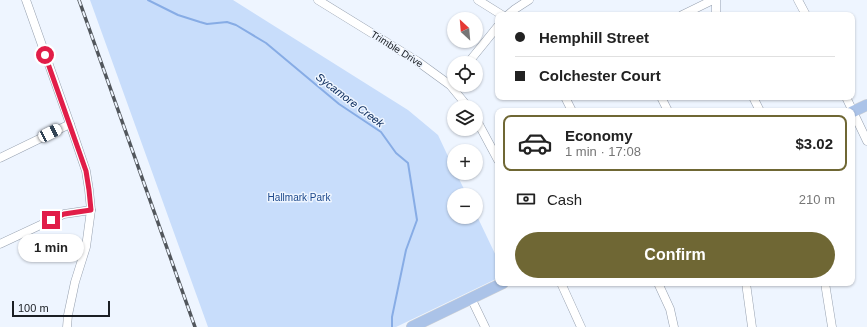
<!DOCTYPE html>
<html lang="en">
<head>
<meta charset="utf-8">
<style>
  body { margin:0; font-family:Arial,sans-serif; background:#f6f6f6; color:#222; height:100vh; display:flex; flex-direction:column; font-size:15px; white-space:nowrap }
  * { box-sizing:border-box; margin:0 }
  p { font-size:13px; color:#767676 }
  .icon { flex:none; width:22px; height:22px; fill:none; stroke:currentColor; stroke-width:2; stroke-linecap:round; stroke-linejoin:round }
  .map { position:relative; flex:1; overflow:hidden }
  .sheet { position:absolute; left:495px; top:108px; width:360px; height:178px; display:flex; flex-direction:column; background:#fff; border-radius:8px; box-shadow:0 1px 3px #0004 }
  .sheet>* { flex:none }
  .top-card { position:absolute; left:495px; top:12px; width:360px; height:88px; border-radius:8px; box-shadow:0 1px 3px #0004; display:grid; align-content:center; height:88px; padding:0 20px; background:#fff }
  .needle { width:26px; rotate:334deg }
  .fabs { position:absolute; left:447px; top:12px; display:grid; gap:8px }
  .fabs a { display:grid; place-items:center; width:36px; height:36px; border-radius:50%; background:#fff; box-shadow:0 1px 3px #0004; font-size:20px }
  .scale { position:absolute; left:12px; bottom:10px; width:98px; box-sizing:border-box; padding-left:4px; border:2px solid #1b1f24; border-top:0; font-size:11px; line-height:14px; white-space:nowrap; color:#1b1f24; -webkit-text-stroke:3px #eef5ff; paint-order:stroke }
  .end { position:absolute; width:18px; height:18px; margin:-9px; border:5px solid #e11d48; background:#fff; box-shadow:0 0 0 2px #fff }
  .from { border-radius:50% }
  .bubble { position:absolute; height:28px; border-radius:14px; background:#fff; box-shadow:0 1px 3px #0004; font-size:13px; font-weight:800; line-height:28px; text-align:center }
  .car { position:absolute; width:12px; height:24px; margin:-12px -6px; border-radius:5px; box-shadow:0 0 3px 1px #0007; background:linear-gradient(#fff 24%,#345 0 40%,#fff 0 76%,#345 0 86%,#fff 0) }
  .top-card b { display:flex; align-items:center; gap:14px; height:38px; font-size:15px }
  .top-card b+b { border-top:1px solid #e0e0e0 }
  .top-card i { width:10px; height:10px; background:#222 }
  ul { padding:7px 0 0; list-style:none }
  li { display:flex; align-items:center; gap:12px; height:56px; margin:0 8px 6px; padding:0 12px; border:2px solid transparent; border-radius:8px }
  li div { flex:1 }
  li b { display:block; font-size:15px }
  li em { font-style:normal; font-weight:800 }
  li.current { border-color:#6f6734 }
  li>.icon { width:36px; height:36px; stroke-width:1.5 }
  .pay { display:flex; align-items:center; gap:10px; height:44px; padding:0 20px; font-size:15px }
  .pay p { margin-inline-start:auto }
  .primary-button { display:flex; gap:8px; margin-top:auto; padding:8px 20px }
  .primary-button a { flex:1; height:46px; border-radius:24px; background:#6f6734; color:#fff; font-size:16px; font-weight:800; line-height:46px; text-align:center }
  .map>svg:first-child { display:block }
</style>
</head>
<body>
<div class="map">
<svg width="867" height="327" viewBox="0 0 867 327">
  <rect width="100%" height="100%" fill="#eef5ff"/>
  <path fill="#c8ddfb" d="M90,0H233L408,110L438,135L454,169V173H456L467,195H454V217H476V214L498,260V278L396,327H208Z"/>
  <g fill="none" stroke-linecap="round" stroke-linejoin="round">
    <path stroke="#87ace5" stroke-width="2" d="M148,0L178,15L200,22L207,24L227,22L236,25L266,43L339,104L381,132L396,153L408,163L417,220L406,250L392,317V327"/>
    <defs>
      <g id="minor">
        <path d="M26,0L70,124L86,171L89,190L91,210L86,247L75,282L68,315L67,327"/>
        <path d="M318,0L417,61L450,85L468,107"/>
        <path d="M478,0L502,15"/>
        <path d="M716,0V15"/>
        <path d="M798,0L806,15"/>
        <path d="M508,15L515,9L529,0"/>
        <path d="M682,15L713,0"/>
        <path d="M468,63L498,26"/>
        <path d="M565,97L572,111"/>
        <path d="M661,97L668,111"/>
        <path d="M753,97L760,111"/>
        <path d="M846,97L867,141"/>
        <path d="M476,119L498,160"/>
        <path d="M0,158L70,124"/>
        <path d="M0,244L64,214L91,210"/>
        <path d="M561,283L581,327"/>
        <path d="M658,283L670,309L674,327"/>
        <path d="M746,283L752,327"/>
        <path d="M825,283L832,327"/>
        <path d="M471,298L485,327"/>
      </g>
      <g id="major">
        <path d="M852,112L867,105"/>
        <path d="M412,327L503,283"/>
      </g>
    </defs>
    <use href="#minor" stroke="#96a0af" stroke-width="9"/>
    <use href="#major" stroke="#d1d2d3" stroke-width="12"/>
    <use href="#minor" stroke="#fff" stroke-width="8"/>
    <use href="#major" stroke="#abc3e8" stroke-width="11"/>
    <defs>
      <path id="rail" d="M79,0L195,327"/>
    </defs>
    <use href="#rail" stroke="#52575d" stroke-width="3.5"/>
    <use href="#rail" stroke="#eef5ff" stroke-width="2" stroke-dasharray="6" stroke-linecap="butt"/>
  </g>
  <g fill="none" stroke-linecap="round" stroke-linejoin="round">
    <path stroke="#e11d48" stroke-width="5" d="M45,55L86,171L89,190L91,210L64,214L51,220"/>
  </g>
  <g text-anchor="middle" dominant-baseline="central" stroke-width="3" stroke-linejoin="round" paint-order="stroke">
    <g font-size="10" fill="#1b1f24" stroke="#eef5ff">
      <text transform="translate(397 49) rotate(32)">Trimble Drive</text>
    </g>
    <g font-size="10" fill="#1c488b" stroke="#eef5ff">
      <text x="299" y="197">Hallmark Park</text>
    </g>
    <g font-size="11" font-style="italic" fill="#052658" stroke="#eef5ff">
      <text transform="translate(350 100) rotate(37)">Sycamore Creek</text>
    </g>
  </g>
</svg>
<div class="fabs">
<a><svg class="needle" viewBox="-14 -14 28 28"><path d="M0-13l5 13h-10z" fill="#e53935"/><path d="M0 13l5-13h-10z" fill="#767676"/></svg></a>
<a><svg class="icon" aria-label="locate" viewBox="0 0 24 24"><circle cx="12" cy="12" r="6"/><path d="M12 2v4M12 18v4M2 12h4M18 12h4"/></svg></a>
<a><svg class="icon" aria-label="layers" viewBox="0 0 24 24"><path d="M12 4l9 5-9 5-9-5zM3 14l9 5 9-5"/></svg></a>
<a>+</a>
<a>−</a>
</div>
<div class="scale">100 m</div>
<i class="end from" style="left:45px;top:55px"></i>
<i class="end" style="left:51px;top:220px"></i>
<div class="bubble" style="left:18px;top:234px;width:66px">1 min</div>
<i class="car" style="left:50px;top:133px;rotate:63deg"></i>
<div class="top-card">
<b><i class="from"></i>Hemphill Street</b>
<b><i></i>Colchester Court</b>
</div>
<section class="sheet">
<ul>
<li class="current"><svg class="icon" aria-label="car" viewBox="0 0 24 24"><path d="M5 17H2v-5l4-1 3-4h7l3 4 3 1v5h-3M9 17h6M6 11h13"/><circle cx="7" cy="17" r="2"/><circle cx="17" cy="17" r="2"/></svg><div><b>Economy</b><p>1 min · 17:08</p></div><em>$3.02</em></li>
</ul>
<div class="pay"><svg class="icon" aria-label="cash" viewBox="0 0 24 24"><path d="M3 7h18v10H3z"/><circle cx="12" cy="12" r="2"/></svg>Cash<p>210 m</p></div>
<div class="primary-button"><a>Confirm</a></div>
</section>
</div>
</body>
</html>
